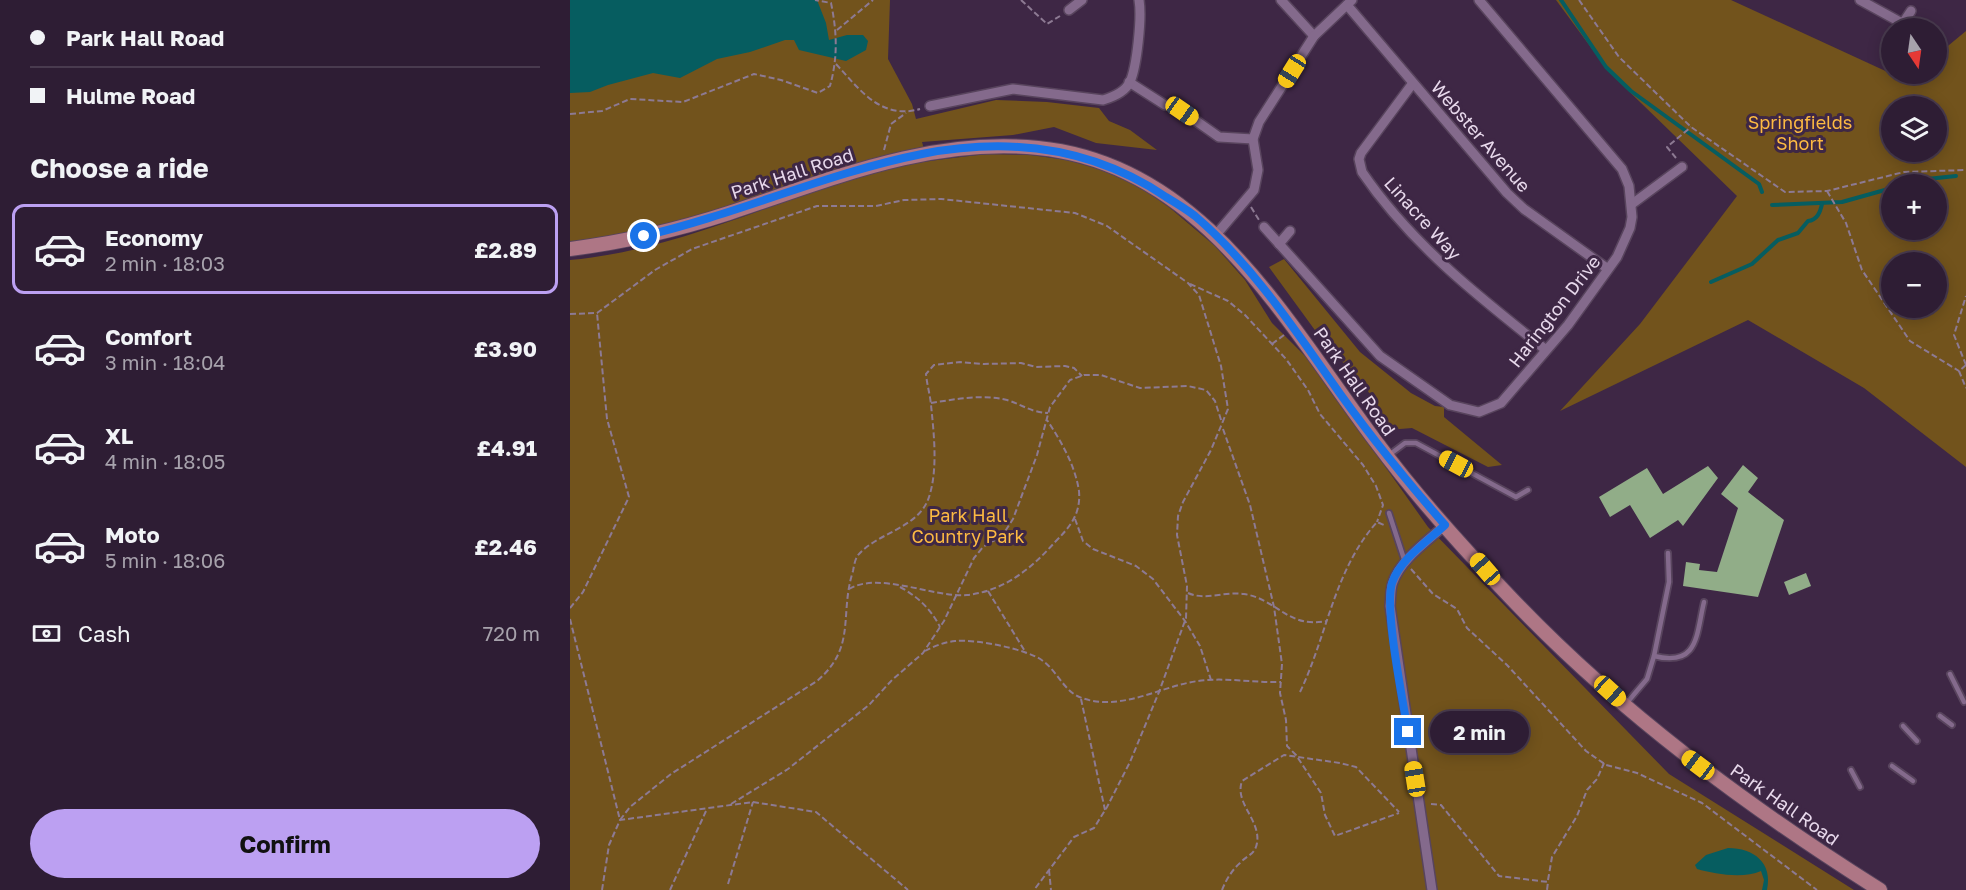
<!DOCTYPE html>
<html lang="en">
<head>
<meta charset="utf-8">
<style>
  body { margin:0; font-family:"Golos Text",sans-serif; background:#36263c; color:#f1f3f6; height:100vh; display:flex; flex-direction:column; font-size:22px; white-space:nowrap }
  * { box-sizing:border-box; margin:0 }
  p { font-size:20px; color:#a7a2ac }
  .icon { flex:none; width:33px; height:33px; fill:none; stroke:currentColor; stroke-width:2; stroke-linecap:round; stroke-linejoin:round }
  .map { position:relative; flex:1; overflow:hidden }
  .drawer { display:flex; flex-direction:column; background:#2e1d34; width:570px }
  .drawer>* { flex:none }
  .hud { display:grid; align-content:center; height:132px; padding:0 30px; background:#2e1d34 }
  .needle { width:39px; rotate:167deg }
  .controls { position:absolute; left:1311px; top:18px; display:grid; gap:12px }
  .controls a { display:grid; place-items:center; width:66px; height:66px; border-radius:50%; background:#2e1d34; box-shadow:0 3px 15px #0003,0 0 0 2px #493b4f; font-size:30px }
  .end { position:absolute; width:27px; height:27px; margin:-14px; border:8px solid #1a73e8; background:#fff; box-shadow:0 0 0 3px #fff }
  .from { border-radius:50% }
  .bubble { position:absolute; height:42px; border-radius:21px; background:#2e1d34; box-shadow:0 3px 15px #0003,0 0 0 2px #493b4f; font-size:20px; font-weight:700; line-height:42px; text-align:center }
  .car { position:absolute; width:18px; height:36px; margin:-18px -9px; border-radius:8px; box-shadow:0 0 4px 2px #0007; background:linear-gradient(#f5c518 24%,#345 0 40%,#f5c518 0 76%,#345 0 86%,#f5c518 0) }
  .hud b { display:flex; align-items:center; gap:21px; height:57px; font-size:22px }
  .hud b+b { border-top:2px solid #493b4f }
  .hud i { width:15px; height:15px; background:#f1f3f6 }
  ul { padding:0; list-style:none }
  li { display:flex; align-items:center; gap:18px; height:90px; margin:0 12px 9px; padding:0 18px; border:3px solid transparent; border-radius:12px }
  li div { flex:1 }
  li b { display:block; font-size:22px }
  li em { font-style:normal; font-weight:700 }
  li.current { border-color:#bca0f2 }
  li>.icon { width:54px; height:54px; stroke-width:1.5 }
  h2 { padding:0 30px; font-size:27px; line-height:72px }
  .pay { display:flex; align-items:center; gap:15px; height:66px; padding:0 30px; font-size:22px }
  .pay p { margin-inline-start:auto }
  .primary-button { display:flex; gap:12px; margin-top:auto; padding:12px 30px }
  .primary-button a { flex:1; height:69px; border-radius:36px; background:#bca0f2; color:#111; font-size:24px; font-weight:700; line-height:69px; text-align:center }
  main { display:flex; flex:1; min-height:0 }
  .map>svg:first-child { display:block }
</style>
</head>
<body>
<main>
<section class="drawer">
<div class="hud">
<b><i class="from"></i>Park Hall Road</b>
<b><i></i>Hulme Road</b>
</div>
<h2>Choose a ride</h2>
<ul>
<li class="current"><svg class="icon" aria-label="car" viewBox="0 0 24 24"><path d="M5 17H2v-5l4-1 3-4h7l3 4 3 1v5h-3M9 17h6M6 11h13"/><circle cx="7" cy="17" r="2"/><circle cx="17" cy="17" r="2"/></svg><div><b>Economy</b><p>2 min · 18:03</p></div><em>£2.89</em></li>
<li><svg class="icon" aria-label="car" viewBox="0 0 24 24"><path d="M5 17H2v-5l4-1 3-4h7l3 4 3 1v5h-3M9 17h6M6 11h13"/><circle cx="7" cy="17" r="2"/><circle cx="17" cy="17" r="2"/></svg><div><b>Comfort</b><p>3 min · 18:04</p></div><em>£3.90</em></li>
<li><svg class="icon" aria-label="car" viewBox="0 0 24 24"><path d="M5 17H2v-5l4-1 3-4h7l3 4 3 1v5h-3M9 17h6M6 11h13"/><circle cx="7" cy="17" r="2"/><circle cx="17" cy="17" r="2"/></svg><div><b>XL</b><p>4 min · 18:05</p></div><em>£4.91</em></li>
<li><svg class="icon" aria-label="car" viewBox="0 0 24 24"><path d="M5 17H2v-5l4-1 3-4h7l3 4 3 1v5h-3M9 17h6M6 11h13"/><circle cx="7" cy="17" r="2"/><circle cx="17" cy="17" r="2"/></svg><div><b>Moto</b><p>5 min · 18:06</p></div><em>£2.46</em></li>
</ul>
<div class="pay"><svg class="icon" aria-label="cash" viewBox="0 0 24 24"><path d="M3 7h18v10H3z"/><circle cx="12" cy="12" r="2"/></svg>Cash<p>720 m</p></div>
<div class="primary-button"><a>Confirm</a></div>
</section>
<div class="map">
<svg width="1396" height="890" viewBox="0 0 1396 890">
  <rect width="100%" height="100%" fill="#3e2745"/>
  <g fill="#72531c" fill-rule="evenodd">
    <path d="M0,0H320L318,59L342,104L346,119L426,100L477,102L529,108L539,121L560,130L587,150L526,143L484,127L443,135L352,142L355,153L129,222L0,248Z"/>
    <path d="M986,0H1161L1335,80L1344,74H1366L1367,55L1396,31V467L1294,388L1178,320L990,411L1070,324L1167,196L1039,72ZM1322,106H1366V152H1322ZM1322,184H1366V230H1322ZM1322,262H1366V308H1322Z"/>
    <path d="M417,154L461,155L497,160L536,171L570,187L600,208L645,246L675,280L702,323L741,362L858,527L1099,774L1284,890H0V260C101,251 194,206 290,176C330,163 375,159 417,154Z"/>
    <path d="M714,259L790,352L841,393L865,406L874,407V417L932,465L918,467L842,428L818,430L806,402L788,378L755,344L699,267Z"/>
  </g>
  <g fill="#065d60">
    <path d="M0,0H247L256,23L259,40L277,35H293L298,41L296,50L276,61L229,50L224,40H215L180,52L147,59L110,78L83,73L38,85L20,92L0,93Z"/>
    <path d="M1158,848C1184,848 1203,863 1197,890H1192L1194,880L1191,871C1173,879 1145,874 1127,869L1125,865L1136,855Z"/>
  </g>
  <g fill="none" stroke-linecap="round" stroke-linejoin="round">
    <g stroke="#065d60" stroke-width="4">
      <path d="M991,0L1036,67L1061,91L1189,184L1192,192"/>
      <path d="M1335,184L1357,179L1386,176"/>
      <path d="M1202,205L1272,202L1322,188"/>
      <path d="M1141,282L1182,264L1208,240L1228,233L1238,221C1247,220 1250,213 1252,204"/>
    </g>
  </g>
  <g fill="#91ad88">
    <path d="M1173,465L1188,478L1178,492L1214,520L1188,597L1113,586L1116,562L1130,564L1129,570L1147,572L1168,508L1151,494Z"/>
    <path d="M1138,466L1148,478L1113,526L1108,520L1080,538L1060,505L1040,517L1029,497L1077,468L1093,494Z"/>
    <path d="M1236,573L1241,586L1219,595L1214,582Z"/>
  </g>
  <g fill="none" stroke-linecap="round" stroke-linejoin="round">
    <defs>
      <g id="lane">
        <path d="M819,455L835,443H846L946,497L958,490"/>
        <path d="M819,513L835,562"/>
        <path d="M1084,656C1129,667 1126,635 1134,602"/>
        <path d="M1380,674L1394,702"/>
        <path d="M1055,705L1077,679L1084,656L1099,582L1098,553"/>
        <path d="M1370,716L1382,725"/>
        <path d="M1333,726L1347,741"/>
        <path d="M1322,766L1343,781"/>
        <path d="M1281,770L1290,787"/>
      </g>
      <g id="street">
        <path d="M711,0L744,36"/>
        <path d="M1290,0L1341,28"/>
        <path d="M777,5L937,193L954,209L1038,269"/>
        <path d="M499,10L512,0"/>
        <path d="M1333,23L1341,11"/>
        <path d="M559,82L595,105"/>
        <path d="M843,83L791,153L789,159L792,172C841,244 909,297 976,350"/>
        <path d="M360,106L443,89L533,100C543,97 555,92 560,82C567,66 572,17 569,0"/>
        <path d="M612,111L649,137L683,139"/>
        <path d="M1062,204L1112,167"/>
        <path d="M694,227L810,356L880,405L909,412L931,403L998,325L1047,257L1060,228L1062,217L1059,186L1052,169L909,0"/>
        <path d="M645,236L684,190L688,170L683,139L689,122L744,36L782,0"/>
        <path d="M709,244L720,231"/>
        <path d="M862,890L820,606C821,599 820,589 823,582C831,559 858,541 875,525"/>
      </g>
      <path id="primary" d="M0,249C54,242 107,230 159,213C259,180 360,137 468,148C634,164 717,324 807,443C847,497 893,548 940,597C1048,711 1177,806 1310,890"/>
    </defs>
    <use href="#lane" stroke="#58445d" stroke-width="8"/>
    <use href="#street" stroke="#58445d" stroke-width="12"/>
    <use href="#primary" stroke="#58445d" stroke-width="16"/>
    <g stroke="#8d7a93" stroke-width="2" stroke-dasharray="6 3" stroke-linecap="butt">
      <path d="M451,0L477,24L490,16"/>
      <path d="M1009,0L1049,57L1121,127L1215,192L1257,191L1334,172L1396,170"/>
      <path d="M267,30L303,0"/>
      <path d="M266,64C290,90 311,120 350,109"/>
      <path d="M0,114L32,111L60,99L113,102L184,74L211,80L248,93L260,86C268,57 267,32 261,3L245,0"/>
      <path d="M314,150L321,124L336,113"/>
      <path d="M1106,158L1097,147L1121,127"/>
      <path d="M1257,191L1276,223L1292,270L1340,341L1389,371"/>
      <path d="M681,207L689,220"/>
      <path d="M620,284L658,301L675,315L716,359L738,390L750,414L793,465L806,486L813,505L807,522"/>
      <path d="M0,314L27,313L85,270L122,249L247,206H306L334,200L371,199L505,213L537,226L618,283L629,295L651,366L658,409L641,450L613,502L608,516L607,535L617,586L616,618L589,692L560,762L537,807L524,828L504,837L464,890"/>
      <path d="M702,344L714,335"/>
      <path d="M1396,365L1384,335L1396,296"/>
      <path d="M1396,365L1389,371L1396,388"/>
      <path d="M361,403C386,399 413,394 437,400C453,405 460,412 478,413"/>
      <path d="M653,429L680,505L704,607L712,664L710,693L716,720L717,746L726,755L751,793L755,815L765,836L829,813"/>
      <path d="M505,519L513,541L523,549L566,566L583,579L615,621L630,646L641,680"/>
      <path d="M841,569L863,594L887,609L897,628L937,665L1016,751L1036,765L1067,773L1132,803L1247,890"/>
      <path d="M330,587C347,596 361,609 370,627"/>
      <path d="M279,589C309,571 364,598 397,595C434,591 461,569 485,542C500,527 511,514 509,491C505,465 491,441 477,420"/>
      <path d="M418,591L456,653"/>
      <path d="M618,593C635,601 655,591 674,594C707,599 718,629 757,621"/>
      <path d="M0,608L13,592L59,497L37,419L27,313"/>
      <path d="M0,619L50,820"/>
      <path d="M355,651C364,646 375,642 385,641C405,639 458,649 473,661C488,672 494,692 512,698C551,712 591,686 628,681C655,677 683,683 711,682"/>
      <path d="M730,692C757,636 764,570 807,522L816,526"/>
      <path d="M511,699L535,810"/>
      <path d="M161,804L218,769L299,705L322,680L353,653L374,621L404,558L413,547L432,536L443,519L467,455L480,407L500,380L514,375H531L570,388L618,386L636,390L645,401L652,423"/>
      <path d="M861,804L871,805L929,876L978,882L977,890"/>
      <path d="M50,820L60,807L101,774L247,681C287,647 269,615 283,571C284,566 285,558 289,554C309,532 349,528 359,497C368,470 364,434 361,405C360,394 357,385 356,374L364,365L390,362L414,364L451,363L466,367L495,366L504,368L512,376"/>
      <path d="M479,870L481,890"/>
      <path d="M978,880L982,857L1007,816L1017,790L1027,779L1034,763"/>
      <path d="M158,884L183,802"/>
      <path d="M32,890L39,845L50,820L183,802L246,812L338,890"/>
      <path d="M100,890L136,811"/>
      <path d="M652,890C656,880 662,870 670,863C677,855 685,855 687,843C691,820 664,803 672,781L714,755L770,763L786,767L829,812"/>
    </g>
    <use href="#lane" stroke="#846a8c" stroke-width="4.5"/>
    <use href="#street" stroke="#846a8c" stroke-width="9"/>
    <use href="#primary" stroke="#ae7685" stroke-width="14"/>
  </g>
  <g fill="none" stroke-linecap="round" stroke-linejoin="round">
    <path stroke="#1a73e8" stroke-width="8" d="M74,236C168,214 257,173 352,154C439,137 522,147 596,197C606,203 616,209 625,216C679,262 719,321 759,378C795,430 834,478 875,525C858,541 830,559 822,583C814,608 833,701 838,732"/>
  </g>
  <g text-anchor="middle" dominant-baseline="central" stroke-width="6" stroke-linejoin="round" paint-order="stroke">
    <g font-size="18" fill="#fdba42" stroke="#3e2745">
      <text x="1230" y="122">Springfields<tspan x="1230" dy="21">Short</tspan></text>
      <text x="398" y="515">Park Hall<tspan x="398" dy="21">Country Park</tspan></text>
    </g>
    <g font-size="18" fill="#e8d9ec" stroke="#3e2745">
      <text transform="translate(911 136) rotate(49)">Webster Avenue</text>
      <text transform="translate(222 173) rotate(-18)">Park Hall Road</text>
      <text transform="translate(853 218) rotate(48)">Linacre Way</text>
      <text transform="translate(984 311) rotate(-52)">Harington Drive</text>
      <text transform="translate(785 381) rotate(55)">Park Hall Road</text>
      <text transform="translate(1215 804) rotate(35)">Park Hall Road</text>
    </g>
  </g>
</svg>
<div class="controls">
<a><svg class="needle" viewBox="-14 -14 28 28"><path d="M0-13l5 13h-10z" fill="#e53935"/><path d="M0 13l5-13h-10z" fill="#a7a2ac"/></svg></a>
<a><svg class="icon" aria-label="layers" viewBox="0 0 24 24"><path d="M12 4l9 5-9 5-9-5zM3 14l9 5 9-5"/></svg></a>
<a>+</a>
<a>−</a>
</div>
<i class="end from" style="left:74px;top:236px"></i>
<i class="end" style="left:838px;top:732px"></i>
<div class="bubble" style="left:860px;top:711px;width:99px">2 min</div>
<i class="car" style="left:722px;top:71px;rotate:212deg"></i>
<i class="car" style="left:612px;top:111px;rotate:125deg"></i>
<i class="car" style="left:886px;top:464px;rotate:298deg"></i>
<i class="car" style="left:915px;top:569px;rotate:319deg"></i>
<i class="car" style="left:1040px;top:691px;rotate:132deg"></i>
<i class="car" style="left:1128px;top:765px;rotate:307deg"></i>
<i class="car" style="left:845px;top:779px;rotate:351deg"></i>
</div>
</main>
</body>
</html>
